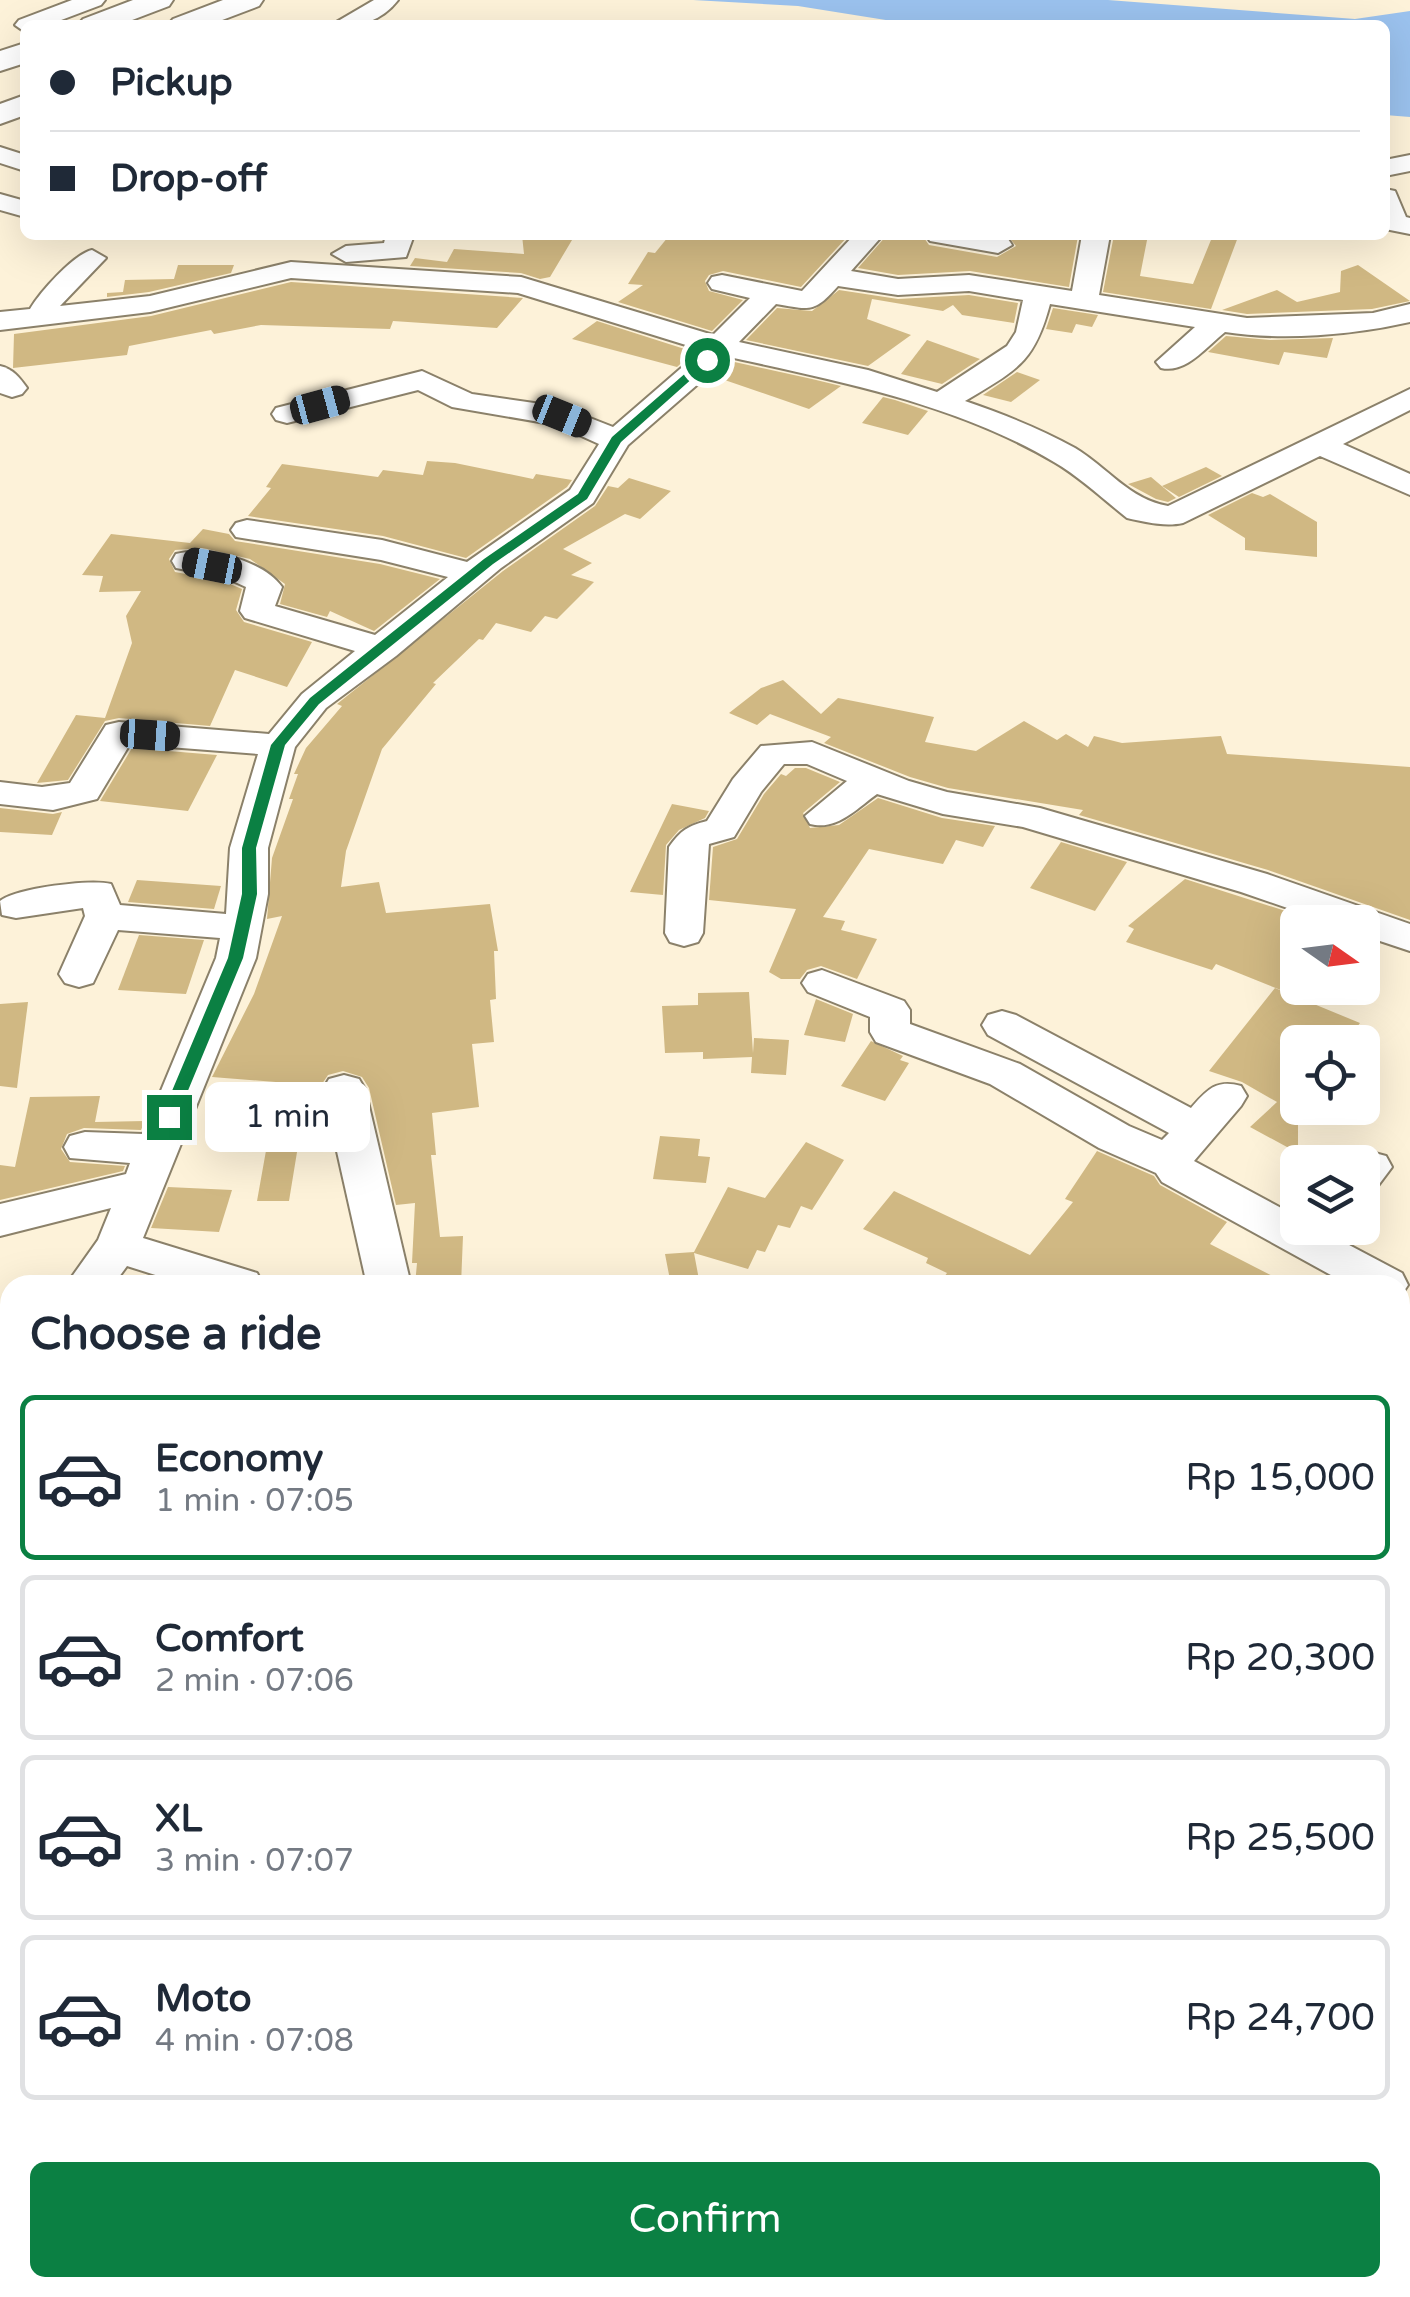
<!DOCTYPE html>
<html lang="en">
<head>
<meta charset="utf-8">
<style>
  body { margin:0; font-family:"Varela Round",sans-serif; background:#f2f2f3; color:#1f2937; height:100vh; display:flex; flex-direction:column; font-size:38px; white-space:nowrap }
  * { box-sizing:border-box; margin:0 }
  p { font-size:32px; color:#747a83 }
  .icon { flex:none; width:55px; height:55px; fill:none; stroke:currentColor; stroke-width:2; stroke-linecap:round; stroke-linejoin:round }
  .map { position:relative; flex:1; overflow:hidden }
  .details { position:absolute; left:0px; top:1275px; width:1410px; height:1022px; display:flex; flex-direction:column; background:#fff; border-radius:30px 30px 0 0; box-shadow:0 10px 40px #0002 }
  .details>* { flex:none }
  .hud { position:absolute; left:20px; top:20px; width:1370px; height:220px; border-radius:15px; box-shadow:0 10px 40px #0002; display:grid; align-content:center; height:220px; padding:0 30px; background:#fff }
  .needle { width:65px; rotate:104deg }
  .fabs { position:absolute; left:1280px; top:905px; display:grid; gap:20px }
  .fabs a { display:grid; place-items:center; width:100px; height:100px; border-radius:15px; background:#fff; box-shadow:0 10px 40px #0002; font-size:50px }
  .end { position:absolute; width:45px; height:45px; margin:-22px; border:12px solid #0b8043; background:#fff; box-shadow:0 0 0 5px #fff }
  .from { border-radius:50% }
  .bubble { position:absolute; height:70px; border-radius:15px; background:#fff; box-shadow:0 10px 40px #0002; font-size:32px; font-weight:600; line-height:70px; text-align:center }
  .car { position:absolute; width:30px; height:60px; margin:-30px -15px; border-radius:12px; box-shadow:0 0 8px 2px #0007; background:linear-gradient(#222 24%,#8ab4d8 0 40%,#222 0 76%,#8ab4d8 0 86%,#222 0) }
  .hud b { display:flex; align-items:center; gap:35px; height:95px; font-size:38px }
  .hud b+b { border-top:2px solid #e0e1e3 }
  .hud i { width:25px; height:25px; background:#1f2937 }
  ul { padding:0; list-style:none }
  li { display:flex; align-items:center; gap:30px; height:165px; margin:0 20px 15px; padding:0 10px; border:5px solid #e0e1e3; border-radius:15px }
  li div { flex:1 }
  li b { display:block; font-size:38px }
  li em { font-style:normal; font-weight:600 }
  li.current { border-color:#0b8043 }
  li>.icon { width:90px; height:90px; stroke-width:1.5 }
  h2 { padding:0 30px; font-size:45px; line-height:120px }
  .action { display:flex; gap:20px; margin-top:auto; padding:20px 30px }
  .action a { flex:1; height:115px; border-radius:15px; background:#0b8043; color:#fff; font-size:40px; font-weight:600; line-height:115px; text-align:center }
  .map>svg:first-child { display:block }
</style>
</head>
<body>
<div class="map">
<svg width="1410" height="2297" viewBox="0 0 1410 2297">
  <rect width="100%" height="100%" fill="#fdf2d9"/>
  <path fill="#9bc2ee" d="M693,0H1108L1355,19L1410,11V117L1385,115V25H917L798,6Z"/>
  <g fill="#d0b883">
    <path d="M522,235H575L550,277L540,279L521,273L410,266L415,258L447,262L454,249L524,254Z"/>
    <path d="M675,235H849L801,287L723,271L709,275L705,281L709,291L743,300L712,331L618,302L643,285L628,284L648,252L655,253L668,237Z"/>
    <path d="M887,235H922L929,245L997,257L1016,246L1007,235L1078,236L1069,287L970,271L898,275L858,268Z"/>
    <path d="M1114,235H1148L1140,276L1193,284L1213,235L1238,237L1211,309L1103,292Z"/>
    <path d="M178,265H234L231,273L149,292L107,297V293L123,292L125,280L174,279Z"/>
    <path d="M1358,265L1410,301L1372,309L1247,314L1222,310L1277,290L1297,302L1340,292L1341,271Z"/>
    <path d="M291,282L523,298L497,328L393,321L390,329L261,325L214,334L211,330L129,346L127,355L13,368L14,334L151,316Z"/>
    <path d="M839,290L898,299L969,295L1018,303L1014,323L962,315L953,305L943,311L872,299L867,319L911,335L868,366L746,340L777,308L812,311Z"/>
    <path d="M1053,308L1098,315L1092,327L1076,324L1072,333L1046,329Z"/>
    <path d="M597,321L694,352L677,367L572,339Z"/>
    <path d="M1226,336L1270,340L1333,338L1327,358L1284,352L1279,365L1208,352Z"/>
    <path d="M927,340L980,359L942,384L901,374Z"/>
    <path d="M730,361L812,379L841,386L809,409L713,376Z"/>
    <path d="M1017,372L1040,380L1011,402L983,395Z"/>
    <path d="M883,397L895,400L928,411L908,435L862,423Z"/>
    <path d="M427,461L455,463L533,479L536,474L572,480L567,487L466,558L383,536L248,516L271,488L266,487L282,464L378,477L383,470L423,475Z"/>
    <path d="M1206,467L1222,476L1179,497L1162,486Z"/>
    <path d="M1151,477L1176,498L1168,502L1156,499L1128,484Z"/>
    <path d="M629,478L671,491L640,519L625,514L563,549L592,563L571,575L594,582L557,619L545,616L531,632L496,623L483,640L479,639L433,683L436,684L382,749L346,851L341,887L379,882L386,913L490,904L498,951H494L496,999L490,1000L494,1042L472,1044L479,1107L432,1113L436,1155H431L440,1237L463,1236L461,1285H415L417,1263H412L415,1203L396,1205L369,1088L362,1077L343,1071L328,1075L320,1087L332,1146H298L289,1201H257L272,1117L312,1116L313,1085L212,1077L254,994L282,916L267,919L272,858L293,799H289L298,774H294L306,748L342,706L337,704L503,571L595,506L608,486L618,488Z"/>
    <path d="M1252,493L1263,497L1270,494L1317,522V557L1245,550V538L1208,515Z"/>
    <path d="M203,529L229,534L235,541L380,564L440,579L374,631L330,611L327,617L280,604L285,584L250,559L203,548L175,550L169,559L175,572L223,581L242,589L236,610L244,622L312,642L287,687L235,670L210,726L119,718L105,721L68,780L37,783L76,715L105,718L132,643L126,616L141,591L99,592L103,576L82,575L111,534L190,543Z"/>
    <path d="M783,680L821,714L838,698L934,717L925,742L976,751L1024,721L1057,740L1066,734L1088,747L1094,736L1122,743L1221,736L1227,754L1410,767V920L1268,870L1079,815L1083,810L948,788L910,777L824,743L831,737L770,714L757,725L729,713L761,688Z"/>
    <path d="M132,748L217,755L188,811L100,801Z"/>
    <path d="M795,768H806L840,782L803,813L810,828L839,825L878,798L942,818L995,826L983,847L956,840L943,864L869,849L823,917L845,921L841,930L877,939L857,979L821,966L807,970L800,979H781L769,972L796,909L709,900L713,847L737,839L764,794L781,774L786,776Z"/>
    <path d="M672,804L709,811L705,818L679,830L666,845L663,895L630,892Z"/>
    <path d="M0,808L53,814L62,812L52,835L0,832Z"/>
    <path d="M1061,842L1127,862L1095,911L1030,888Z"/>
    <path d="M1185,879L1298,915V997L1216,964L1212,970L1126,942L1134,929L1128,926Z"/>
    <path d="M137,880L221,886L214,909L128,902Z"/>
    <path d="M139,935L204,940L186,994L118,990Z"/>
    <path d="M1275,988L1360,1023L1346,1042H1298V1153L1250,1127L1277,1102L1242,1082L1209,1071Z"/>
    <path d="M749,992L753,1053L754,1038L789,1040L786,1075L751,1073L752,1057L703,1059V1052L665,1053L662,1006L698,1005V993Z"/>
    <path d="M816,999L853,1014L845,1042L804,1035Z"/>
    <path d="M28,1002L17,1088L0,1086V1004Z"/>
    <path d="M871,1041L903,1056L900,1060L909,1063L885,1101L841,1086Z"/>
    <path d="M100,1096L95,1122L145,1121L141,1130L84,1128L67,1134L61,1149L70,1162L125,1166L123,1171L0,1200V1165L15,1167L30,1097Z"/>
    <path d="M660,1136L700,1139L698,1156L710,1157L706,1183L653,1179Z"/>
    <path d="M806,1142L844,1160L812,1210L801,1206L790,1228L778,1225L765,1252L757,1250L748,1269L694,1253L700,1285H671L665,1254L694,1252L728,1187L765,1198Z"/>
    <path d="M1097,1151L1154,1176L1160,1185L1227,1222L1210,1244L1290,1285H938L947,1273L926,1263L928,1258L863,1229L894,1191L1030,1255L1073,1202L1065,1199Z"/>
    <path d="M168,1187L232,1190L219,1232L151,1228Z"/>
  </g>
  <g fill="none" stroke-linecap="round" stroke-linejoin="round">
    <defs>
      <g id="minor">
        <path d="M72,0H105L101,5L48,25H25V32L15,25L19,20Z"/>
        <path d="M374,0H398C381,22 359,27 333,24Z"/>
        <path d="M0,147L25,155V171L0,163Z"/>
        <path d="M1410,155V171L1385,176V160Z"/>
        <path d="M1385,189L1395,191L1406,217L1410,218V234L1385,229Z"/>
        <path d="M0,194L25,201V217L0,210Z"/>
        <path d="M386,235H414L406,257L346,262L332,254L346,246L384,243Z"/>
        <path d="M854,235H883L851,271L898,279L969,275L1072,291L1082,235H1110L1099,295L1247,318L1373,313L1410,304V322C1353,335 1283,341 1225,332C1206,347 1186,374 1161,368L1156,362L1195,327L1050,304C1034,364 1016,370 965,401C1003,414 1039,428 1075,448C1107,467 1130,500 1168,506L1410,389V410L1343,444L1410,474V495L1320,456L1183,523C1165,527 1145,522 1127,518C1103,499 1080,477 1054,462C956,404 839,381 729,357L628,445L593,503L501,568L396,656L326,708L295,747L268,848V894L256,958L143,1238L257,1273L263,1285H187L127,1266L113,1285H66L98,1240L111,1208L0,1236V1204L126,1174L130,1163L70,1158L64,1147L70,1136L85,1132L143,1134L216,958L220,938L118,930L93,983L79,987L65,983L59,974L85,916L83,908L16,918L2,915L0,901C17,888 90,879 111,884L120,905L226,914L230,848L258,754L130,744L97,799L53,810L0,804V782L42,787L70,783L106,725L119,722L269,734L302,694L355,651L245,618L240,611L246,587L224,577L176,568L172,561L176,554C207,546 263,560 282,587L275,606L375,635L448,577L381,560L236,537L231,530L236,523L247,520L382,540L467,562L570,490L599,444L557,425L452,407L418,390L287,423L276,420L272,414L276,408L422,371L472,394L562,407L613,427L702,350L518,293L291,278L150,312L0,330V312L30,309C40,292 74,254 92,250L106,258L60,306L150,296L291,262L521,277L713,335L750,298L712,289L708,283L712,277L722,275L802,291ZM838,286L898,295L969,291L1023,300L1016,332L1007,346L937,392L868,370L739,342L776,304C811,310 814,313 838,286Z"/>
        <path d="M926,235H987L1008,239L1012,245L998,253L930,241Z"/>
        <path d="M0,366C13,369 19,377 27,388L22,394L12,397L0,393Z"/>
        <path d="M812,742L909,781L947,792L1040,808L1267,874L1410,924V951L1362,935V922H1328L1241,892L1023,827L943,814L877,794C856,809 837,831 810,824L805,816L847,781L807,764H784L761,792L734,837L709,844L703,933L698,942L684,946L670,942L665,933L669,847C681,830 688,826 707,821L733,779L761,746Z"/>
        <path d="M822,970L904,1001L910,1010V1024L1020,1064L1129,1126L1162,1140L1169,1133L988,1035L982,1025L988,1015L1002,1011L1016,1015L1191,1108C1207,1090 1216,1079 1241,1086L1247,1096L1241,1106L1194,1161L1298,1217V1228H1317L1402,1273L1408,1285L1400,1297V1285H1349L1162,1182L1156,1173L1099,1148L990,1084L876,1042L870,1032V1017L808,992L802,983L808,974Z"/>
        <path d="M344,1075L359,1079L365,1089L411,1285H367L323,1089L329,1079Z"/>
        <path d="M1371,1152L1386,1156L1392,1167L1377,1187L1362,1191V1162H1349Z"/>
        <path d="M10,1343V1382L0,1385V1347Z"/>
        <path d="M1410,1499V1552L1400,1555V1503Z"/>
        <path d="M0,1562L10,1565V1607L0,1604Z"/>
        <path d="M1400,1845L1410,1849V1901L1400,1897Z"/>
        <path d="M11,2288H110L106,2297H7Z"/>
        <path d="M201,2288H265L269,2297H205Z"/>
        <path d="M858,2288H928L932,2297H862Z"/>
        <path d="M972,2288H1085L1089,2297H969Z"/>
      </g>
      <g id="major">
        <path d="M133,0H173L169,6L119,25H78L83,19Z"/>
        <path d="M223,0H263L259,6L209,25H168L173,19Z"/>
        <path d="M25,43V63L0,71V51Z"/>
        <path d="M25,95V115L0,124V104Z"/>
      </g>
    </defs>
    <use href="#minor" stroke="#8b816a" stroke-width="4"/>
    <use href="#major" stroke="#8b816a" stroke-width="4"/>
    <use href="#minor" fill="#fff" fill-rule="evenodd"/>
    <use href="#major" fill="#fff" fill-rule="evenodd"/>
  </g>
  <path fill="#0b8043" d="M703,358L713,360L621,442L587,499L493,564L319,704L285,745L256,848L257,894L243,958L177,1117L169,1123L163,1121L161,1117L228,958L242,894V848L271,745L310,698L484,559L578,494L612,437Z"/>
</svg>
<div class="fabs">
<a><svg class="needle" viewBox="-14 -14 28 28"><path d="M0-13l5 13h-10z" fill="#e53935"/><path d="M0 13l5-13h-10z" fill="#747a83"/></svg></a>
<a><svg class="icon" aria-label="locate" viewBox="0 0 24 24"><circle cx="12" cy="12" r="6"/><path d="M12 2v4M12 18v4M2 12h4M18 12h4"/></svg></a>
<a><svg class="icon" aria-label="layers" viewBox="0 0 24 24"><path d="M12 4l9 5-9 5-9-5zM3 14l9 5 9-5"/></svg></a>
</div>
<i class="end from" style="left:707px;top:360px"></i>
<i class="end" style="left:169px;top:1117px"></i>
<div class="bubble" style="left:205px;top:1082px;width:165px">1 min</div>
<i class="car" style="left:320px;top:405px;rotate:75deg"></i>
<i class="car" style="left:562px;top:416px;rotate:112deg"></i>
<i class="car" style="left:212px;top:566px;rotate:281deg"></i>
<i class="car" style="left:150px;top:735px;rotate:94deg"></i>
<div class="hud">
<b><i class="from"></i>Pickup</b>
<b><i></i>Drop-off</b>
</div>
<section class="details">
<h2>Choose a ride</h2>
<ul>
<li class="current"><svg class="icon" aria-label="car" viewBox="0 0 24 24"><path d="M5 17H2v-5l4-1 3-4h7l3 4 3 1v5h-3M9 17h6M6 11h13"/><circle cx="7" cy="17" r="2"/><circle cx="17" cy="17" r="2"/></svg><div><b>Economy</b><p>1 min · 07:05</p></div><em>Rp 15,000</em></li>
<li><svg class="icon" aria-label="car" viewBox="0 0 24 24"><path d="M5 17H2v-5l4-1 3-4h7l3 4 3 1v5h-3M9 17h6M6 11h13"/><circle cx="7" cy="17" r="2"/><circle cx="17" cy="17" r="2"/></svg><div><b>Comfort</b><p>2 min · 07:06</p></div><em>Rp 20,300</em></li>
<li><svg class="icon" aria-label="car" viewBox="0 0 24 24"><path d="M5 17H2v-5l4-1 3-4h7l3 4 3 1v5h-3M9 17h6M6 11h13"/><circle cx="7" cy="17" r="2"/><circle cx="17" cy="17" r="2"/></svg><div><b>XL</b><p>3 min · 07:07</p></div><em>Rp 25,500</em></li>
<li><svg class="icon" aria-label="car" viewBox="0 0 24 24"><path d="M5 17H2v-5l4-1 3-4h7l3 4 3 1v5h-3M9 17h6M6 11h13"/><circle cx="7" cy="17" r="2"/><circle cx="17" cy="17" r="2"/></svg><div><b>Moto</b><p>4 min · 07:08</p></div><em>Rp 24,700</em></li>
</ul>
<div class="action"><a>Confirm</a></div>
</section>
</div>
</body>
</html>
